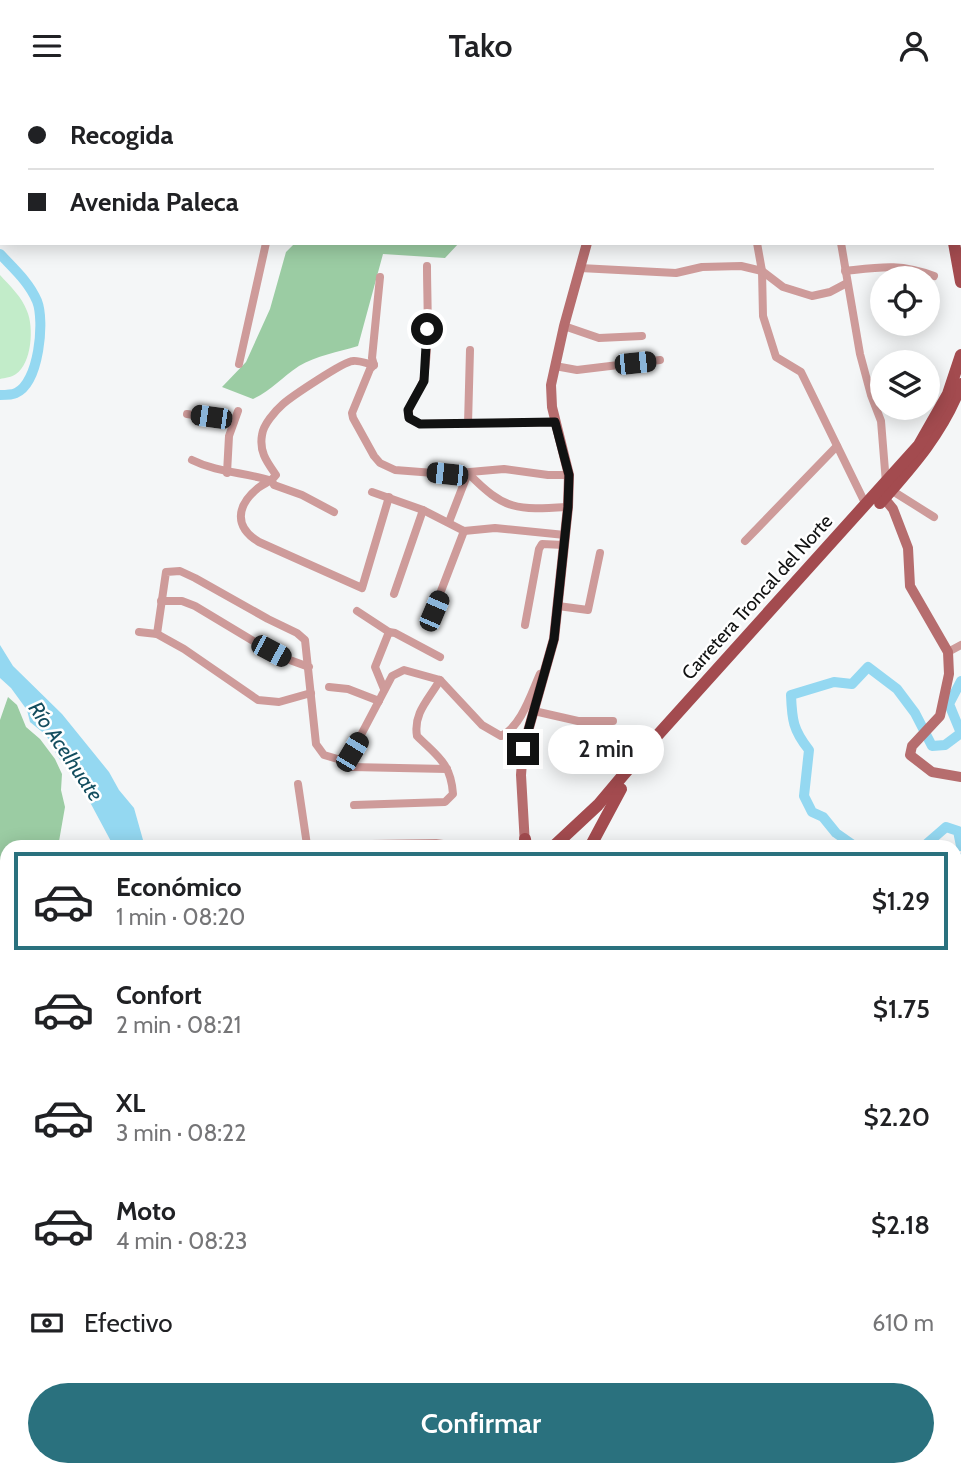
<!DOCTYPE html>
<html lang="es">
<head>
<meta charset="utf-8">
<style>
  body { margin:0; font-family:Cabin,sans-serif; background:#f2f2f2; color:#202124; height:100vh; display:flex; flex-direction:column; font-size:26px; white-space:nowrap }
  * { box-sizing:border-box; margin:0 }
  p { font-size:23px; color:#757577 }
  .icon { flex:none; width:38px; height:38px; fill:none; stroke:currentColor; stroke-width:2; stroke-linecap:round; stroke-linejoin:round }
  .map { position:relative; flex:1; overflow:hidden }
  .panel { position:absolute; left:0px; top:749px; width:962px; height:637px; display:flex; flex-direction:column; background:#fff; border-radius:21px 21px 0 0; box-shadow:0 4px 18px #0003 }
  .panel>* { flex:none }
  .hud { position:absolute; left:0px; top:0px; width:962px; height:154px; box-shadow:0 4px 18px #0003; display:grid; align-content:center; height:154px; padding:0 28px; background:#fff }
  .buttons { position:absolute; left:870px; top:175px; display:grid; gap:14px }
  .buttons a { display:grid; place-items:center; width:70px; height:70px; border-radius:50%; background:#fff; box-shadow:0 4px 18px #0003; font-size:35px }
  .end { position:absolute; width:32px; height:32px; margin:-16px; border:9px solid #111212; background:#fff; box-shadow:0 0 0 4px #fff }
  .from { border-radius:50% }
  .bubble { position:absolute; height:49px; border-radius:24px; background:#fff; box-shadow:0 4px 18px #0003; font-size:23px; font-weight:600; line-height:49px; text-align:center }
  .car { position:absolute; width:21px; height:42px; margin:-21px -10px; border-radius:9px; box-shadow:0 0 5px 2px #0007; background:linear-gradient(#222 24%,#8ab4d8 0 40%,#222 0 76%,#8ab4d8 0 86%,#222 0) }
  .hud b { display:flex; align-items:center; gap:24px; height:66px; font-size:26px }
  .hud b+b { border-top:2px solid #e0e0e0 }
  .hud i { width:18px; height:18px; background:#202124 }
  ul { padding:12px 0 0; list-style:none }
  li { display:flex; align-items:center; gap:21px; height:98px; margin:0 14px 10px; padding:0 14px; border:4px solid transparent; border-radius:0px }
  li div { flex:1 }
  li b { display:block; font-size:26px }
  li em { font-style:normal; font-weight:600 }
  li.selected { border-color:#2a717e }
  li>.icon { width:63px; height:63px; stroke-width:1.5 }
  .pay { display:flex; align-items:center; gap:18px; height:77px; padding:0 28px; font-size:26px }
  .pay p { margin-inline-start:auto }
  .button { display:flex; gap:14px; margin-top:auto; padding:14px 28px }
  .button a { flex:1; height:80px; border-radius:42px; background:#2a717e; color:#fff; font-size:28px; font-weight:600; line-height:80px; text-align:center }
  header { display:flex; justify-content:space-between; align-items:center; height:91px; padding:0 28px; background:#fff; font-size:32px; font-weight:600 }
  .map>svg:first-child { display:block }
</style>
</head>
<body>
<header><svg class="icon" aria-label="menu" viewBox="0 0 24 24"><path d="M4 6h16M4 12h16M4 18h16"/></svg>Tako<svg class="icon" aria-label="person" viewBox="0 0 24 24"><circle cx="12" cy="8" r="4"/><path d="M4 21q1-7 8-7t8 7"/></svg></header>
<div class="map">
<svg width="961" height="1386" viewBox="0 0 961 1386">
  <rect width="100%" height="100%" fill="#f4f6f7"/>
  <g fill="#c2ecc9">
    <path d="M0,184C10,195 22,206 27,220C34,236 32,272 16,283C12,286 5,287 0,288Z"/>
    <path d="M956,866L961,868L960,1348L956,1345Z"/>
  </g>
  <g fill="#9bcca3">
    <path d="M295,152H459L445,167L383,163L358,255C338,261 316,265 299,275C282,286 271,300 253,308L222,296L246,271L270,218L286,161Z"/>
    <path d="M8,606L17,614L26,636L40,648L55,668L62,683L61,699L65,716L58,756H7V806L0,810V629Z"/>
    <path d="M0,1288L7,1293V1379H124L141,1384V1386H0Z"/>
    <path d="M956,1345L961,1349V1386H861L870,1379H956Z"/>
  </g>
  <path fill="#94d8f1" d="M0,554L13,575L62,623L109,681L119,699L134,717L145,756H114L84,700L58,666L46,644L30,631L27,619L11,597L0,587Z"/>
  <g fill="none" stroke-linecap="round" stroke-linejoin="round">
    <g stroke="#94d8f1" stroke-width="10">
      <path d="M0,163C14,178 29,191 37,210C45,230 39,292 16,302C12,304 5,304 0,304"/>
      <path d="M856,756L836,742L823,726L812,721L804,705L809,659C793,639 792,629 791,604L834,591L852,593L868,576L897,598L915,622L932,655L945,654L961,642L949,613L961,590"/>
      <path d="M923,756L946,736L958,740L961,755"/>
      <path d="M956,795L961,767"/>
      <path d="M956,853L961,855"/>
      <path d="M956,1370L961,1356"/>
      <path d="M950,1386L952,1379"/>
    </g>
    <g stroke="#ce9b9a" stroke-width="8">
      <path d="M242,0V2"/>
      <path d="M292,0V2"/>
      <path d="M367,0L375,2"/>
      <path d="M792,0L793,2"/>
      <path d="M898,0L904,2"/>
      <path d="M739,2L740,0"/>
      <path d="M757,152L762,180L763,225L776,266L801,281L866,414"/>
      <path d="M841,152L860,263L871,304L881,330L886,392"/>
      <path d="M427,175C427,211 430,250 424,286C422,301 406,312 409,327L420,333L555,331"/>
      <path d="M580,177L676,182L702,176L741,175L762,180L783,196L812,205L830,201L847,192"/>
      <path d="M845,180C880,176 900,172 934,185"/>
      <path d="M380,186L372,267L374,274L370,278L352,322L353,327L374,365L380,372L395,379L447,383L504,378L548,384H569"/>
      <path d="M564,235L599,247L642,245"/>
      <path d="M239,273L266,152"/>
      <path d="M374,274C368,273 359,269 353,270C344,270 291,306 283,313C275,320 263,334 262,344C259,361 267,371 276,384C271,391 264,392 258,397C236,415 234,436 259,451L362,497L389,406"/>
      <path d="M555,275L577,279L660,269"/>
      <path d="M187,323L234,330"/>
      <path d="M468,333L470,259"/>
      <path d="M192,369C218,382 245,381 272,390L274,394L302,404L334,421"/>
      <path d="M227,382L229,345L238,320"/>
      <path d="M891,399L934,426"/>
      <path d="M372,401L423,419L464,440L495,437L565,444"/>
      <path d="M449,431L468,382C505,420 517,419 568,416"/>
      <path d="M745,450L837,355"/>
      <path d="M394,503L423,419"/>
      <path d="M161,510H182L195,515L255,551L287,568L309,576"/>
      <path d="M558,515L588,519L600,462"/>
      <path d="M357,520L389,541"/>
      <path d="M428,534L464,440"/>
      <path d="M525,534L539,458L542,453L564,454"/>
      <path d="M139,541L157,543L184,558L258,609L279,611L311,602"/>
      <path d="M157,543L166,481L180,480L195,487L268,528L297,542L305,549L316,653L324,664L341,669L352,661L392,585L404,579L440,589L482,634L501,645C521,636 531,603 540,583"/>
      <path d="M948,561L961,554"/>
      <path d="M329,596L348,598L379,610"/>
      <path d="M384,598L375,576L389,541L395,542L440,566"/>
      <path d="M534,620L578,630H613"/>
      <path d="M351,676L447,678"/>
      <path d="M298,693L307,754L436,752L450,754V756"/>
      <path d="M354,714L445,711L453,703C451,672 437,665 417,645C413,622 429,608 440,589"/>
      <path d="M0,1089L7,1084"/>
      <path d="M0,1211L7,1206"/>
      <path d="M632,1379L634,1386"/>
      <path d="M660,1379L661,1386"/>
      <path d="M490,1385L515,1386"/>
      <path d="M293,1386L294,1379"/>
    </g>
    <g stroke="#b66d6e" stroke-width="10">
      <path d="M655,2L656,0"/>
      <path d="M884,407L893,418L908,457L910,495L948,561L949,583L940,625L912,655L910,664L932,681L961,686"/>
      <path d="M525,754L521,684L523,658L554,548L568,416L569,384L552,316L551,294L564,235L587,152"/>
    </g>
    <g stroke="#a34b4f" stroke-width="12">
      <path d="M942,2V0"/>
      <path d="M954,152L961,191"/>
      <path d="M880,412C912,376 944,340 961,293"/>
      <path d="M525,748L526,756"/>
      <path d="M553,756L598,714L647,656L919,354L948,303L961,264"/>
      <path d="M590,756L621,698"/>
      <path d="M486,1379L490,1386"/>
    </g>
  </g>
  <g fill="none" stroke-linecap="round" stroke-linejoin="round">
    <path stroke="#111212" stroke-width="9" d="M427,238L424,290L408,319L409,327L420,333L555,331L569,384L568,416L554,548L523,658"/>
  </g>
  <g text-anchor="middle" dominant-baseline="central" stroke-width="5" stroke-linejoin="round" paint-order="stroke">
    <g font-size="19" fill="#111212" stroke="#fff">
      <text transform="translate(757 506) rotate(-48)">Carretera Troncal del Norte</text>
    </g>
    <g font-size="21" font-style="italic" fill="#134d5e" stroke="#fff">
      <text transform="translate(66 660) rotate(56)">Río Acelhuate</text>
    </g>
  </g>
</svg>
<div class="buttons">
<a><svg class="icon" aria-label="locate" viewBox="0 0 24 24"><circle cx="12" cy="12" r="6"/><path d="M12 2v4M12 18v4M2 12h4M18 12h4"/></svg></a>
<a><svg class="icon" aria-label="layers" viewBox="0 0 24 24"><path d="M12 4l9 5-9 5-9-5zM3 14l9 5 9-5"/></svg></a>
</div>
<i class="end from" style="left:427px;top:238px"></i>
<i class="end" style="left:523px;top:658px"></i>
<div class="bubble" style="left:548px;top:634px;width:116px">2 min</div>
<i class="car" style="left:635px;top:272px;rotate:84deg"></i>
<i class="car" style="left:211px;top:326px;rotate:278deg"></i>
<i class="car" style="left:447px;top:383px;rotate:276deg"></i>
<i class="car" style="left:434px;top:520px;rotate:23deg"></i>
<i class="car" style="left:271px;top:560px;rotate:118deg"></i>
<i class="car" style="left:352px;top:661px;rotate:31deg"></i>
<div class="hud">
<b><i class="from"></i>Recogida</b>
<b><i></i>Avenida Paleca</b>
</div>
<section class="panel">
<ul>
<li class="selected"><svg class="icon" aria-label="car" viewBox="0 0 24 24"><path d="M5 17H2v-5l4-1 3-4h7l3 4 3 1v5h-3M9 17h6M6 11h13"/><circle cx="7" cy="17" r="2"/><circle cx="17" cy="17" r="2"/></svg><div><b>Económico</b><p>1 min · 08:20</p></div><em>$1.29</em></li>
<li><svg class="icon" aria-label="car" viewBox="0 0 24 24"><path d="M5 17H2v-5l4-1 3-4h7l3 4 3 1v5h-3M9 17h6M6 11h13"/><circle cx="7" cy="17" r="2"/><circle cx="17" cy="17" r="2"/></svg><div><b>Confort</b><p>2 min · 08:21</p></div><em>$1.75</em></li>
<li><svg class="icon" aria-label="car" viewBox="0 0 24 24"><path d="M5 17H2v-5l4-1 3-4h7l3 4 3 1v5h-3M9 17h6M6 11h13"/><circle cx="7" cy="17" r="2"/><circle cx="17" cy="17" r="2"/></svg><div><b>XL</b><p>3 min · 08:22</p></div><em>$2.20</em></li>
<li><svg class="icon" aria-label="car" viewBox="0 0 24 24"><path d="M5 17H2v-5l4-1 3-4h7l3 4 3 1v5h-3M9 17h6M6 11h13"/><circle cx="7" cy="17" r="2"/><circle cx="17" cy="17" r="2"/></svg><div><b>Moto</b><p>4 min · 08:23</p></div><em>$2.18</em></li>
</ul>
<div class="pay"><svg class="icon" aria-label="cash" viewBox="0 0 24 24"><path d="M3 7h18v10H3z"/><circle cx="12" cy="12" r="2"/></svg>Efectivo<p>610 m</p></div>
<div class="button"><a>Confirmar</a></div>
</section>
</div>
</body>
</html>
